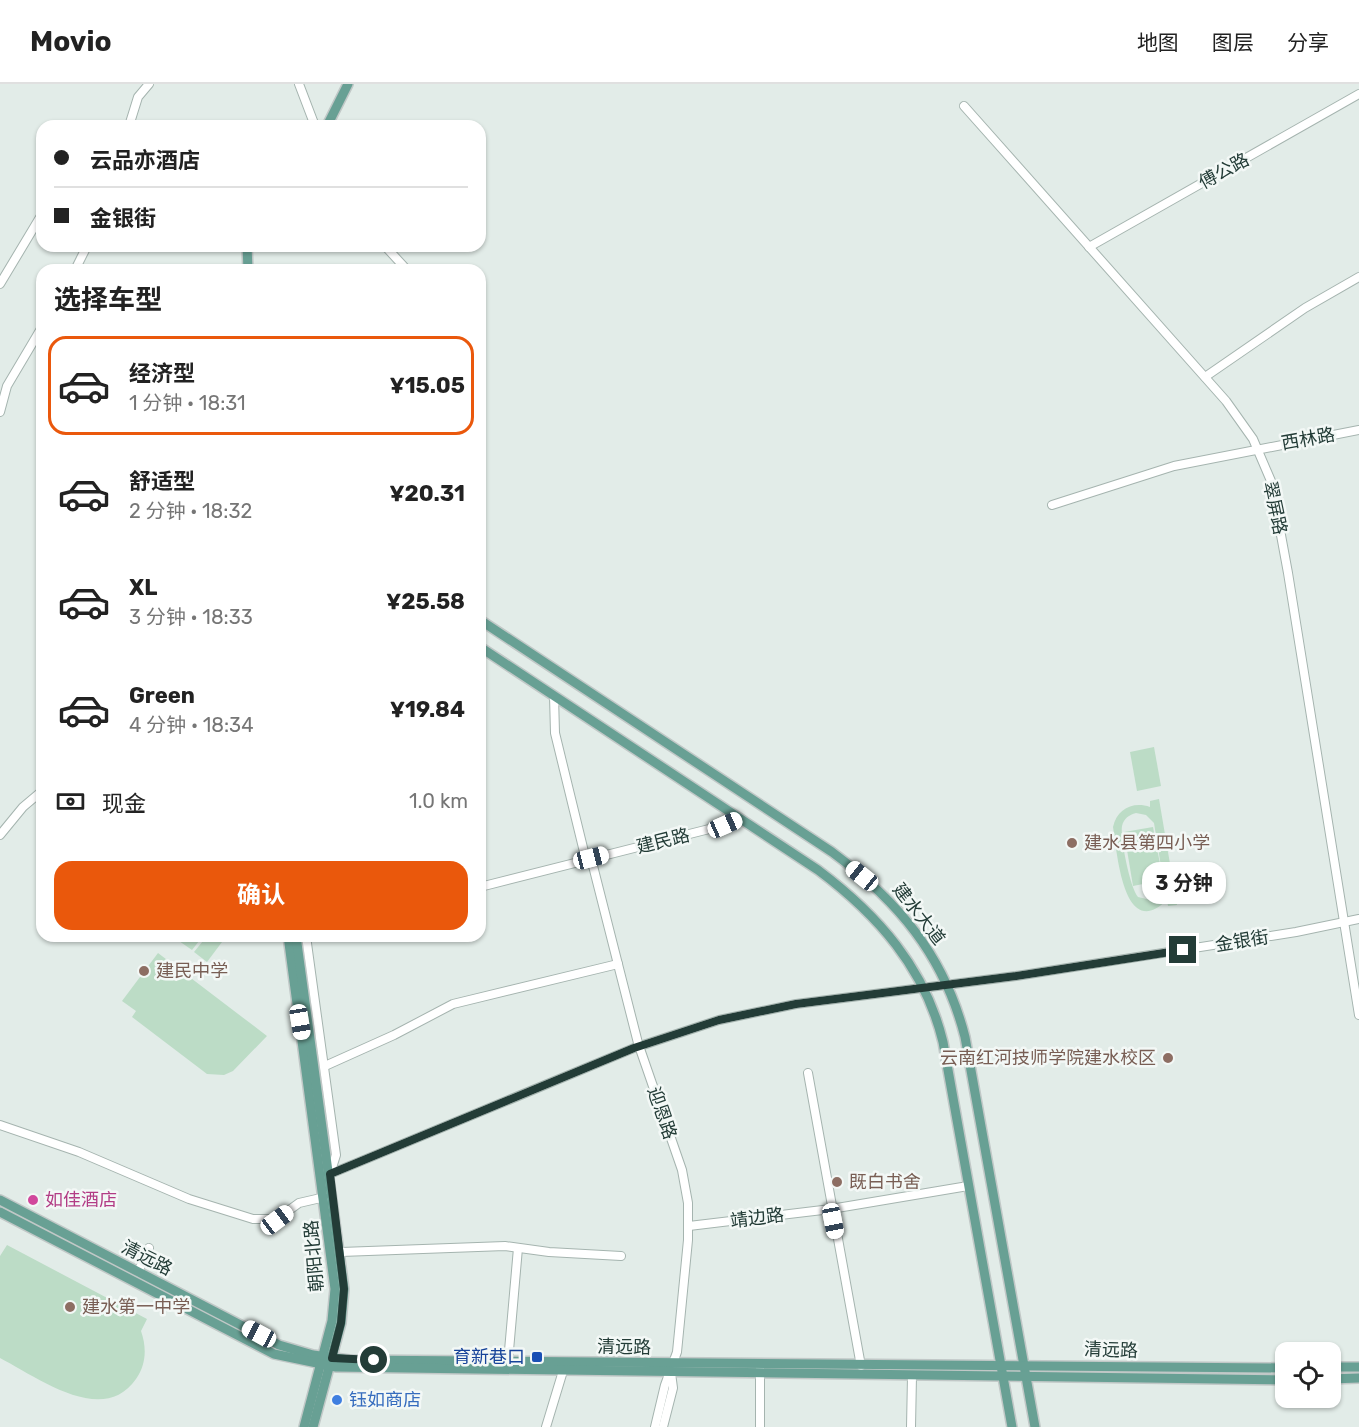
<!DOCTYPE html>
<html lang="zh">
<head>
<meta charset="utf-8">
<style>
  body { margin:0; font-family:Rubik,"Noto Sans SC",sans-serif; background:#f2f2f2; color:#222; height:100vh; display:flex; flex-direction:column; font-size:22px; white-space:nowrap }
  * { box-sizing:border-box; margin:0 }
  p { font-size:20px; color:#767676 }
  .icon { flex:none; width:33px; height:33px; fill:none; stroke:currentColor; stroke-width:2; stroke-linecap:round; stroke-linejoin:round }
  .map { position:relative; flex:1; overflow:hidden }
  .side { position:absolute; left:36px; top:180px; width:450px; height:678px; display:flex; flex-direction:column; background:#fff; border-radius:18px; box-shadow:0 2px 4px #0004 }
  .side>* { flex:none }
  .banner { position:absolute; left:36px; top:36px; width:450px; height:132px; border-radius:18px; box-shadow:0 2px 4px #0004; display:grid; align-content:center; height:132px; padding:0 18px; background:#fff }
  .controls { position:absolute; left:1275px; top:1258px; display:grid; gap:12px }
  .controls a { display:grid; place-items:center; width:66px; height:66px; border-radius:12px; background:#fff; box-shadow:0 2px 4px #0004; font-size:30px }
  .end { position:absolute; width:27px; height:27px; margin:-14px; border:8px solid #233c37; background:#fff; box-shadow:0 0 0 3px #fff }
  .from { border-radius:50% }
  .bubble { position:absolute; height:42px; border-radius:18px; background:#fff; box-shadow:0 2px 4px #0004; font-size:20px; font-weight:700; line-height:42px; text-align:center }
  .car { position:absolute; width:18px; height:36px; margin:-18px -9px; border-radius:8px; box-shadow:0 0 4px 2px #0007; background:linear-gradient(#fff 24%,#345 0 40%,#fff 0 76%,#345 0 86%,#fff 0) }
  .banner b { display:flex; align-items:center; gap:21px; height:57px; font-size:22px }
  .banner b+b { border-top:2px solid #e0e0e0 }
  .banner i { width:15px; height:15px; background:#222 }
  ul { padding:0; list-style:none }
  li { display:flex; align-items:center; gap:18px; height:99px; margin:0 12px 9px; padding:0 6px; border:3px solid transparent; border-radius:18px }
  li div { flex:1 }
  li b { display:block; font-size:22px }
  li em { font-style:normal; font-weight:700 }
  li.current { border-color:#ea580c }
  li>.icon { width:54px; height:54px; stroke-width:1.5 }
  h2 { padding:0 18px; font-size:27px; line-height:72px }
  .pay { display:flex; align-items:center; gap:15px; height:66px; padding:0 18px; font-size:22px }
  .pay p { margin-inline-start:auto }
  .primary-button { display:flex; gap:12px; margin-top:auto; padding:12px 18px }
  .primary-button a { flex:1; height:69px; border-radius:18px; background:#ea580c; color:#fff; font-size:24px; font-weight:700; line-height:69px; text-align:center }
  header { display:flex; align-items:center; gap:36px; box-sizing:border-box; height:84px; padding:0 30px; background:#fff; border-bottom:2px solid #e0e0e0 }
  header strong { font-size:28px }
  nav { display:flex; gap:33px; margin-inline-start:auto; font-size:21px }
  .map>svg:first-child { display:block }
</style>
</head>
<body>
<header>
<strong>Movio</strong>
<nav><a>地图</a><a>图层</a><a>分享</a></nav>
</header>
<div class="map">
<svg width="1359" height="1343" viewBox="0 0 1359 1343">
  <rect width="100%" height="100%" fill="#e2ece8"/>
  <g fill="#bcdcc6" fill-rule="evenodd">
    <path d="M1154,663L1161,702L1137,707L1130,668Z"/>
    <path d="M1159,715L1177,821L1168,822L1167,816C1123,859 1117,766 1113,743C1117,725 1133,717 1150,723V717ZM1136,729L1146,731L1154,739L1164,801L1162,809L1151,816L1138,813C1130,804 1120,753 1122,742C1124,734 1129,731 1136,729Z"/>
    <path d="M1153,743L1163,796L1133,802L1124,748Z"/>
    <path d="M183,852H203L192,866L179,857Z"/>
    <path d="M207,852L225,854L207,878L194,868Z"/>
    <path d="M158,869L267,952L233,987L224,991L207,990L132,933L136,927L122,917Z"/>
    <path d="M7,1161L147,1235L141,1247C147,1264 146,1281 136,1295C103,1343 37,1293 0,1274V1172Z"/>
  </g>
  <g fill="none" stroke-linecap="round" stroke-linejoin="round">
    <defs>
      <g id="minor">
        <path d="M299,0L315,42"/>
        <path d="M964,22L1226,317L1253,355L1271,397L1288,489L1359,931"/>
        <path d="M129,42L138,13L149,0"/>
        <path d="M385,162L407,186"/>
        <path d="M1089,163L1359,10"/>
        <path d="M75,186L87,162"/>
        <path d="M0,200L42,130"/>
        <path d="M1205,293L1305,224L1359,193"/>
        <path d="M0,328L7,302L42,243"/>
        <path d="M1052,421L1174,382L1359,346"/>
        <path d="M554,612L555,649L586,776"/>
        <path d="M0,751L23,723L42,707"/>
        <path d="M591,774L638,959L682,1086L688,1119V1156L677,1268L665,1301L655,1343"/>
        <path d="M480,803L725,741L740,735"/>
        <path d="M306,852L336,1071L330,1090"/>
        <path d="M325,982L394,951L453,920L618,880"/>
        <path d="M808,989L861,1282"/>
        <path d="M0,1041L79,1068L189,1115L253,1135H277L299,1119L325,1113"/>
        <path d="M330,1090L634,964L719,936L796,920L1016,892L1296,848L1359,835"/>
        <path d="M689,1142L831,1125L968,1102"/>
        <path d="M341,1168L505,1162L549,1168L621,1172"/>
        <path d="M138,1188L149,1164"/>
        <path d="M508,1278L518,1164"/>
        <path d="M760,1281V1343"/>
        <path d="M546,1343L563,1287"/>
        <path d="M663,1343L673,1304L671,1289"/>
        <path d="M911,1343L912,1292"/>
      </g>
      <g id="major">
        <path d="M327,42L348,0"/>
        <path d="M247,162L248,186"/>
        <path d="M480,536L832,768C898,817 944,871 965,953L1035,1343"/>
        <path d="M480,563L818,786C878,831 925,884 943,958L1012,1343"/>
        <path d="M288,852L335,1205L332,1237L304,1343"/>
        <path d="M296,852L344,1205L341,1239L313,1343"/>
        <path d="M0,1116L279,1261L313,1271L349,1276L1286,1284"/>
        <path d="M0,1128L274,1270L336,1283L1286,1296"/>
        <path d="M1330,1283H1359"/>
        <path d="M1330,1295L1359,1294"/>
      </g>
    </defs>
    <use href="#minor" stroke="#a5b4af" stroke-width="10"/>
    <use href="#major" stroke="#c1c8c7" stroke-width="12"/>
    <use href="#minor" stroke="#fff" stroke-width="8"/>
    <use href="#major" stroke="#68a094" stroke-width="9"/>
  </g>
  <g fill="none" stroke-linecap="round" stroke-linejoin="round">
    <path stroke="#233c37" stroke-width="8" d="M374,1276L332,1274L341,1239L344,1205L330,1090L634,964L719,936L796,920L1016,892L1183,866"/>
  </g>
  <g fill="#8d6e63" stroke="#f3f8f6" stroke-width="2">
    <circle cx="1072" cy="759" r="6"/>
    <circle cx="144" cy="887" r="6"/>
    <circle cx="1168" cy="974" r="6"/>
    <circle cx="837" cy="1098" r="6"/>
    <circle cx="70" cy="1223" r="6"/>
  </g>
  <circle fill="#d1479c" stroke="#f3f8f6" stroke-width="2" cx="33" cy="1116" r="6"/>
  <rect fill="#1a4fb4" stroke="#f3f8f6" stroke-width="2" x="531" y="1267" width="12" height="12" rx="3"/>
  <circle fill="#3f7fe0" stroke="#f3f8f6" stroke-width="2" cx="337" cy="1316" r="6"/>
  <g text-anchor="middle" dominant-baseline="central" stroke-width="5" stroke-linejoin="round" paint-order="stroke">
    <g font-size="18" fill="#233c37" stroke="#f3f8f6">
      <text transform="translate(1224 87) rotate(-29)">傅公路</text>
      <text transform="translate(1308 355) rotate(-10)">西林路</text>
      <text transform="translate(1275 424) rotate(78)">翠屏路</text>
      <text transform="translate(663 757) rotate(-14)">建民路</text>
      <text transform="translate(919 830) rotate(52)">建水大道</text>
      <text transform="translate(1242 857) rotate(-9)">金银街</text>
      <text transform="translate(662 1029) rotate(71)">迎恩路</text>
      <text transform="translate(757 1134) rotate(-7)">靖边路</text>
      <text transform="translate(314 1172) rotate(-95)">朝阳北路</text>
      <text transform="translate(147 1174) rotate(27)">清远路</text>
      <text transform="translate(624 1263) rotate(1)">清远路</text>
      <text transform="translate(1111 1266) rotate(2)">清远路</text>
    </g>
    <g font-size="18" fill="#785e54" stroke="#f3f8f6" text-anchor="start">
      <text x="1084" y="759">建水县第四小学</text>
      <text x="156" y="887">建民中学</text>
      <text x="1156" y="974" text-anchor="end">云南红河技师学院建水校区</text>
      <text x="849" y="1098">既白书舍</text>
      <text x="82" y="1223">建水第一中学</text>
    </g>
    <g font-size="18" fill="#b23c85" stroke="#f3f8f6" text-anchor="start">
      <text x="45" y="1116">如佳酒店</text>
    </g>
    <g font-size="18" fill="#164399" stroke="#f3f8f6" text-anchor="end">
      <text x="525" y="1273">育新巷口</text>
    </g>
    <g font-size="18" fill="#366cbe" stroke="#f3f8f6" text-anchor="start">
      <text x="349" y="1316">钰如商店</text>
    </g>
  </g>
</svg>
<div class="controls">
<a><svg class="icon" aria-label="locate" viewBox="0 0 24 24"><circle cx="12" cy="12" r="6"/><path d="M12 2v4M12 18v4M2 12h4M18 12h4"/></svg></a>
</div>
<i class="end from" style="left:374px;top:1276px"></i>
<i class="end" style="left:1183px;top:866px"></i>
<div class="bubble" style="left:1142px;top:778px;width:84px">3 分钟</div>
<i class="car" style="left:725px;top:741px;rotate:66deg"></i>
<i class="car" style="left:591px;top:774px;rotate:76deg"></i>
<i class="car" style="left:862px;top:792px;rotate:309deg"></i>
<i class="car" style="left:300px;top:938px;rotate:171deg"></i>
<i class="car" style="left:277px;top:1136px;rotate:53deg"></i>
<i class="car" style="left:833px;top:1137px;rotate:169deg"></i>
<i class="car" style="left:259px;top:1250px;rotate:298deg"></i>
<div class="banner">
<b><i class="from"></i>云品亦酒店</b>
<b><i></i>金银街</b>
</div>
<section class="side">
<h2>选择车型</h2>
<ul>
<li class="current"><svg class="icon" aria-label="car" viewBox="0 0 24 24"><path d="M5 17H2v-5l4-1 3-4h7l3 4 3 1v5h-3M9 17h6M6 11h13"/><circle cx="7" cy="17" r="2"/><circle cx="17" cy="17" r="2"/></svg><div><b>经济型</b><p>1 分钟 · 18:31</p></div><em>¥15.05</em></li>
<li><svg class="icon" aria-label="car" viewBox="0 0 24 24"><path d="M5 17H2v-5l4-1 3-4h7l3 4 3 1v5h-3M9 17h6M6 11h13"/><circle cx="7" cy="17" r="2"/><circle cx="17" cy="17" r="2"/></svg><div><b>舒适型</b><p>2 分钟 · 18:32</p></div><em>¥20.31</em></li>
<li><svg class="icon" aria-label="car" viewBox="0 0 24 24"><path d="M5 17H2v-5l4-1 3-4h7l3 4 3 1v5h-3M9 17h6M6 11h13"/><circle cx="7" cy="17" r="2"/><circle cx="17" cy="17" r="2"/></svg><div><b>XL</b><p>3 分钟 · 18:33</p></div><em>¥25.58</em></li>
<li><svg class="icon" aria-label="car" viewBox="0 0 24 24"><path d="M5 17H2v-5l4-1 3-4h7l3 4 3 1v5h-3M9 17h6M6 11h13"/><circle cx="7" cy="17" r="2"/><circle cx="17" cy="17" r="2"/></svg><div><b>Green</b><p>4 分钟 · 18:34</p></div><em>¥19.84</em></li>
</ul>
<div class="pay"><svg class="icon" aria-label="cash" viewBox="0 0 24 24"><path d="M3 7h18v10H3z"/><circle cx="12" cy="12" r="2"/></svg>现金<p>1.0 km</p></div>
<div class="primary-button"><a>确认</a></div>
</section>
</div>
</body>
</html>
